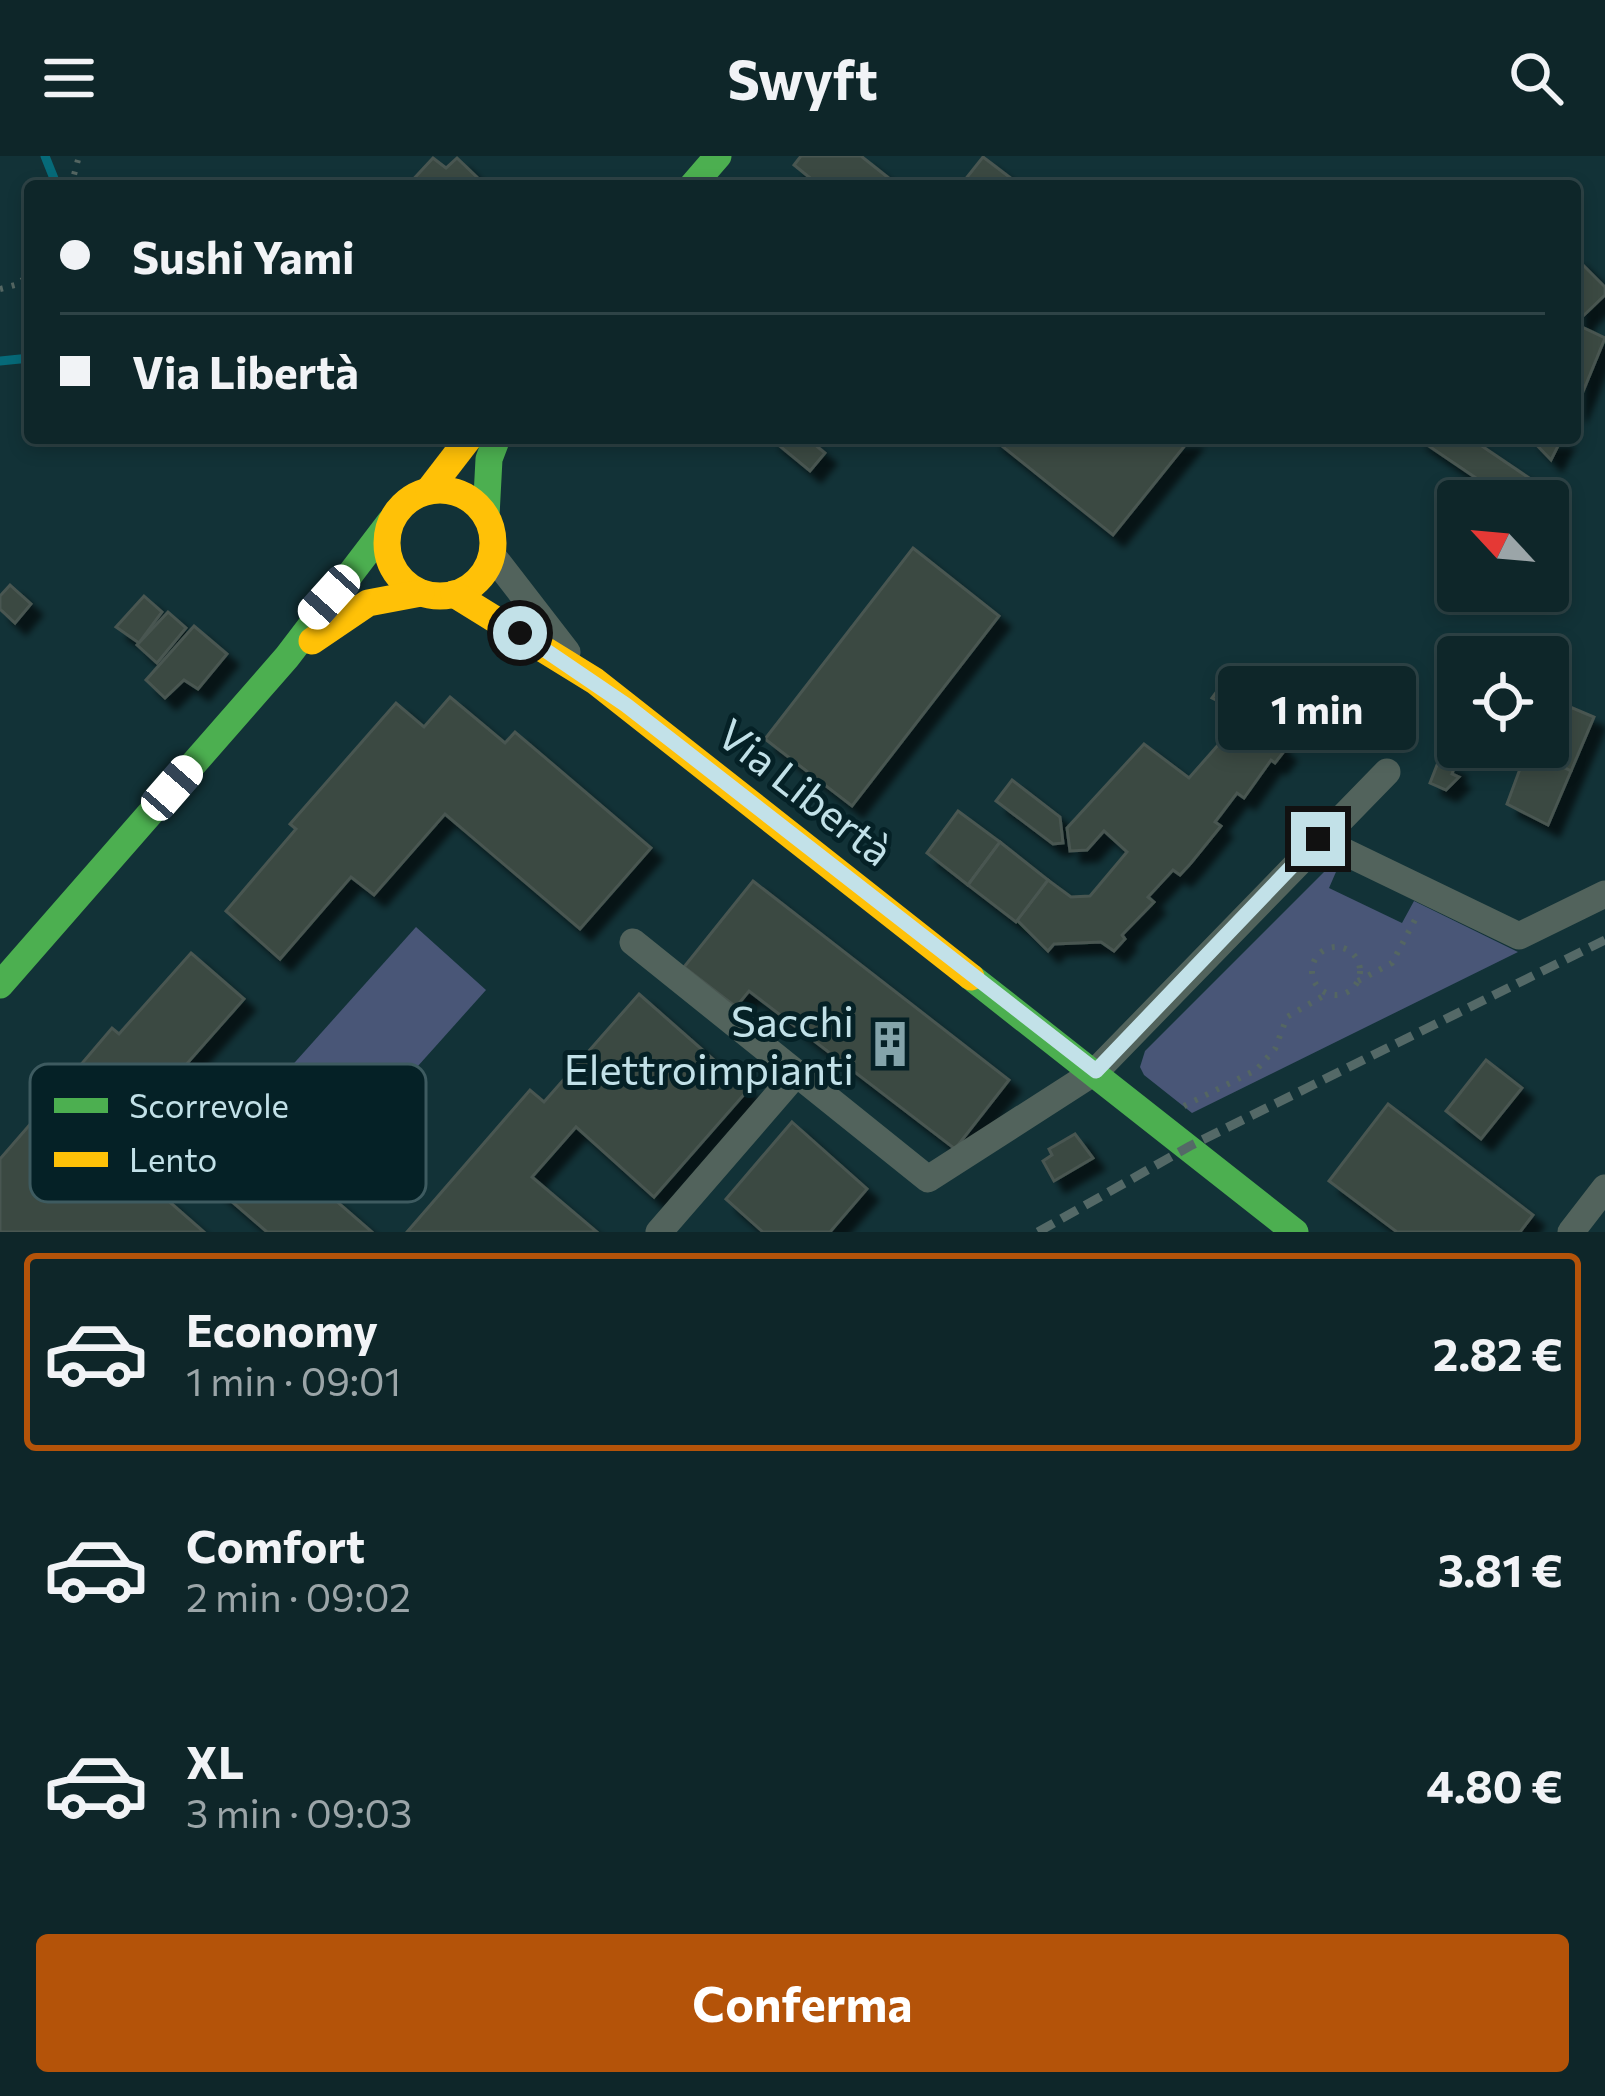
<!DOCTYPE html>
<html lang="it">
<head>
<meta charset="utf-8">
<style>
  body { margin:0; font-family:Commissioner,sans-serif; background:#1c3235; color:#f1f3f6; height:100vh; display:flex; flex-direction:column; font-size:45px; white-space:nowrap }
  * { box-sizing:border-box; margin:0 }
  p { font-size:39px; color:#9ba5a8 }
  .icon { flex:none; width:66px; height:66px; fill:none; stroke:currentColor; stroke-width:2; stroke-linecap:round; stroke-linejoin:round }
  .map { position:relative; height:1076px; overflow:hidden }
  .side { display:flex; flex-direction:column; background:#0e2629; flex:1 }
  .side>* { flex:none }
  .top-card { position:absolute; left:24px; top:24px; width:1557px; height:264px; border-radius:12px; box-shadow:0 6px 18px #0003,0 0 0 3px #2e4346; display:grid; align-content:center; height:264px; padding:0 36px; background:#0e2629 }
  .needle { width:78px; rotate:296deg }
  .tools { position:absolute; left:1437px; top:324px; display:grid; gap:24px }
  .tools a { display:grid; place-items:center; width:132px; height:132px; border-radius:12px; background:#0e2629; box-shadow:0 6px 18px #0003,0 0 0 3px #2e4346; font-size:60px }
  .end { position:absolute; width:54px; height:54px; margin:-27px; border:15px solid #c2e1e8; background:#111; box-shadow:0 0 0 6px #111 }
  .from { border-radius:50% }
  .bubble { position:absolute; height:84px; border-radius:12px; background:#0e2629; box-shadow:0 6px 18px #0003,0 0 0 3px #2e4346; font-size:39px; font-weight:700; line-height:84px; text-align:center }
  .car { position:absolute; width:36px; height:72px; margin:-36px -18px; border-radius:15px; box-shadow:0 0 9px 3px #0007; background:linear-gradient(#fff 24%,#345 0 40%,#fff 0 76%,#345 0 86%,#fff 0) }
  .top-card b { display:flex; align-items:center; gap:42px; height:114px; font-size:45px }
  .top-card b+b { border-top:3px solid #2e4346 }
  .top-card i { width:30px; height:30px; background:#f1f3f6 }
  ul { padding:21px 0 0; list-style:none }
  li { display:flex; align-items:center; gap:36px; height:198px; margin:0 24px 18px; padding:0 12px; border:6px solid transparent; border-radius:12px }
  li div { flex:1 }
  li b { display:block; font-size:45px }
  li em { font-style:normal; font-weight:700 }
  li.active { border-color:#b45309 }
  li>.icon { width:108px; height:108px; stroke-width:1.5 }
  .primary-button { display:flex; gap:24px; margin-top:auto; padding:24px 36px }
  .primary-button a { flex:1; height:138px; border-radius:12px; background:#b45309; color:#fff; font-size:48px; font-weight:700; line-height:138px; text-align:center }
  header { display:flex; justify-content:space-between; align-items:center; height:156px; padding:0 36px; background:#0e2629; font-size:54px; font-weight:700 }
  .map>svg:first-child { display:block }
</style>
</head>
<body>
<header><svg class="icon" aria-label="menu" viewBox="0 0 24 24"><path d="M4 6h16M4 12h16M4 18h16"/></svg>Swyft<svg class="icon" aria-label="search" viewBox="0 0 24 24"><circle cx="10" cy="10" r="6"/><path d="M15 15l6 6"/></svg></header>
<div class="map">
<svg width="1605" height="1076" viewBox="0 0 1605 1076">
  <defs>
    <filter id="shadow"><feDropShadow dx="11" dy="11" stdDeviation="3" flood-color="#0009"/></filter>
  </defs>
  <rect width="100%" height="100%" fill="#123237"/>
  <g fill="#495677">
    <path d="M1332,708L1339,709L1329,732L1402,767L1414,745L1518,796L1192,957L1144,919L1140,911L1145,895Z"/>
    <path d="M416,771L486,834L358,977L288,914Z"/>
  </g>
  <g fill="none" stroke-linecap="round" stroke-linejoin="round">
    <g stroke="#066a79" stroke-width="9">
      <path d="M45,0L57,30"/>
      <path d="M0,205L30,202"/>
    </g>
  </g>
  <g fill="#3b4942" stroke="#495651" stroke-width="3" filter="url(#shadow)">
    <path d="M801,0H861L890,23L884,30H820L794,9Z"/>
    <path d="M983,1L1021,30H960Z"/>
    <path d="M433,2L446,12L457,2L482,26L407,30Z"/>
    <path d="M1575,101L1605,131V139L1581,162L1582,171L1605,182L1575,255V188L1580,176L1575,171Z"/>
    <path d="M770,282H807L825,297L810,315Z"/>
    <path d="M992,282H1191L1113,379Z"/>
    <path d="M1417,282H1470L1532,324L1518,345H1510Z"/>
    <path d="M1530,282H1562L1551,304Z"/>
    <path d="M913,392L999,460L852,650L765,583Z"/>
    <path d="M10,429L31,448L15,467L0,453V440Z"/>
    <path d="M144,440L162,456L139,487L116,471Z"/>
    <path d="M168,456L186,472L157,507L137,489Z"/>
    <path d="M194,470L227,498L198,533L184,524L165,542L146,524Z"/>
    <path d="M1234,512L1260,532L1262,542H1268L1278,589L1285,594L1275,607L1271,604L1244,642L1237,637L1215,666L1221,670L1191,707L1180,719L1173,714L1148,741L1154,746L1122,779L1125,783L1114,795L1101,786L1054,788L1048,795L1017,764L1048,724L1071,741L1090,740L1127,696L1104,675L1087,694L1070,695L1067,672L1144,588L1189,622L1226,580L1224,548L1212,542Z"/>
    <path d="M450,541L505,587L515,576L651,692L580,773L445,658L374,739L351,721L280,803L226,755L296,673L290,668L396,547L424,571Z"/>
    <path d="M1551,543L1594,561L1571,615L1527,594L1548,591Z"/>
    <path d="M1527,594L1571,615L1548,669L1507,648Z"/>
    <path d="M1439,604L1455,610L1452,618L1459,621L1446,634L1430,627Z"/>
    <path d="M1012,624L1060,661L1063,687L1053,688L996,645Z"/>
    <path d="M958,655L1000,686L968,729L927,697Z"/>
    <path d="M1000,686L1048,724L1016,766L968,729Z"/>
    <path d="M753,725L1009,924L955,993L749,835L736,851L684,811Z"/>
    <path d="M191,797L244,843L183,912L372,1076H267L78,912L112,872L119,878Z"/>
    <path d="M639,838L748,934L654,1041L576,971L532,1021L597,1076H407L530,934L544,946Z"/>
    <path d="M1486,904L1522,932L1481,983L1446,955Z"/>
    <path d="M52,943L204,1076H0V1003Z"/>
    <path d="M1388,948L1533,1059L1520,1076H1397L1329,1025Z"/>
    <path d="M792,966L867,1033L830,1076H763L726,1043Z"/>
    <path d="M1075,978L1093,1002L1054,1025L1043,1005L1052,999L1049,993Z"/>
  </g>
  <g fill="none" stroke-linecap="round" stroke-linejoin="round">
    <g stroke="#546662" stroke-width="6" stroke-dasharray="3 9" stroke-linecap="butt">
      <path d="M71,30L79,0"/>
      <path d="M0,133L19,128L30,116"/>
      <circle cx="1336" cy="815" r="24"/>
      <path d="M1358,825L1392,807L1417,760"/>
      <path d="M1184,950L1256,914L1275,893L1287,861L1328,837"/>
    </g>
    <g stroke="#52635c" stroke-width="27">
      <path d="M492,399L567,496"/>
      <path d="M1318,683L1519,780L1605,738"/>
      <path d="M633,786L928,1023L1096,915L1387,616"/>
      <path d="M659,1076L795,919"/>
      <path d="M1571,1076L1605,1032"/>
    </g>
    <g stroke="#4caf50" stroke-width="27">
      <path d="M692,30L718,0"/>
      <path d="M486,360L489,303L497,282"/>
      <path d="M971,821L1295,1076"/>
      <path d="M0,829L287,501L390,366"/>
    </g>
    <g stroke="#ffc107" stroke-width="27">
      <circle cx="440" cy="387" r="53"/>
      <path d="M429,334L469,282"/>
      <path d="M454,438L595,525L971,821"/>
      <path d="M312,485L368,447L421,437"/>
    </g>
    <path stroke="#546967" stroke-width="9" stroke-dasharray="18 9" stroke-linecap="butt" d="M1038,1076L1190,990L1605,784"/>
  </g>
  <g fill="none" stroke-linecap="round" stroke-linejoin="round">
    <path stroke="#c2e1e8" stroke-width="15" d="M520,477L626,549L1096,915L1318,683"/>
  </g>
  <defs>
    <symbol id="building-bare" viewBox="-9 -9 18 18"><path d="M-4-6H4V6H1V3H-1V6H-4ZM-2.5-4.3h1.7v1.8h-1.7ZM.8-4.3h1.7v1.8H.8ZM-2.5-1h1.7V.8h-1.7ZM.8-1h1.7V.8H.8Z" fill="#84a4aa" stroke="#052126" stroke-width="2.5" paint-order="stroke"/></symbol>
  </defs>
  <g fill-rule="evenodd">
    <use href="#building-bare" x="857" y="855" width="66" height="66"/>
  </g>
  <g text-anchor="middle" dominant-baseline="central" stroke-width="10" stroke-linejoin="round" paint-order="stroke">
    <g font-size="42" fill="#c2e1e8" stroke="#052126">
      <text transform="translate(806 635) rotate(38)">Via Libertà</text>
    </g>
    <g font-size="42" fill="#c2e1e8" stroke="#052126" text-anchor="end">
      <text x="854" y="864">Sacchi<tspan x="854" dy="48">Elettroimpianti</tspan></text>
    </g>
  </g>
  <rect x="30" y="908" width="396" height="138" rx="18" fill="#052126" stroke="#3e5b60" stroke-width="3"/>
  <rect x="54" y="942" width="54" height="15" fill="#4caf50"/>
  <rect x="54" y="996" width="54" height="15" fill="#ffc107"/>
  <g font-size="33" fill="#c2e1e8">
    <text x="129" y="962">Scorrevole</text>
    <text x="129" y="1016">Lento</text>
  </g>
</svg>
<div class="tools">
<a><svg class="needle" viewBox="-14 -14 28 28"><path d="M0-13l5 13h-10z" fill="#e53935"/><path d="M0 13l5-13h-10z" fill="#9ba5a8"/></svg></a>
<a><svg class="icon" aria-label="locate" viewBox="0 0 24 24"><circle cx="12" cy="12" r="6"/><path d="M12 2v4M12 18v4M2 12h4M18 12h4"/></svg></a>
</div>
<i class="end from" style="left:520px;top:477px"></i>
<i class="end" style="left:1318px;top:683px"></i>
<div class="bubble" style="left:1218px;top:510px;width:198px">1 min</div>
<i class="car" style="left:329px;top:441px;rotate:222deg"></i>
<i class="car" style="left:172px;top:632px;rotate:41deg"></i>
<div class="top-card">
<b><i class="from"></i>Sushi Yami</b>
<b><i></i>Via Libertà</b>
</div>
</div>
<section class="side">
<ul>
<li class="active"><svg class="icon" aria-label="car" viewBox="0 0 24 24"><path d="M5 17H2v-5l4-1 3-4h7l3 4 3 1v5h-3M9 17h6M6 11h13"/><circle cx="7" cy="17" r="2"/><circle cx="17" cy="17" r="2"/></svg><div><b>Economy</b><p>1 min · 09:01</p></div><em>2.82 €</em></li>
<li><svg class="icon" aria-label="car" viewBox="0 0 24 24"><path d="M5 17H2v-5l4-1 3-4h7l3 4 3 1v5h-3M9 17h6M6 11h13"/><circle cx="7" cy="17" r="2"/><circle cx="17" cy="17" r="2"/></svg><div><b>Comfort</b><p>2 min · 09:02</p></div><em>3.81 €</em></li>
<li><svg class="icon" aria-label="car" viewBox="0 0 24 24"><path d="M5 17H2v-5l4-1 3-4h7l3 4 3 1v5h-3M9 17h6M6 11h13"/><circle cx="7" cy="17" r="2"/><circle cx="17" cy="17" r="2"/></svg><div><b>XL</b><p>3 min · 09:03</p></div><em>4.80 €</em></li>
</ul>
<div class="primary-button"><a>Conferma</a></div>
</section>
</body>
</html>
